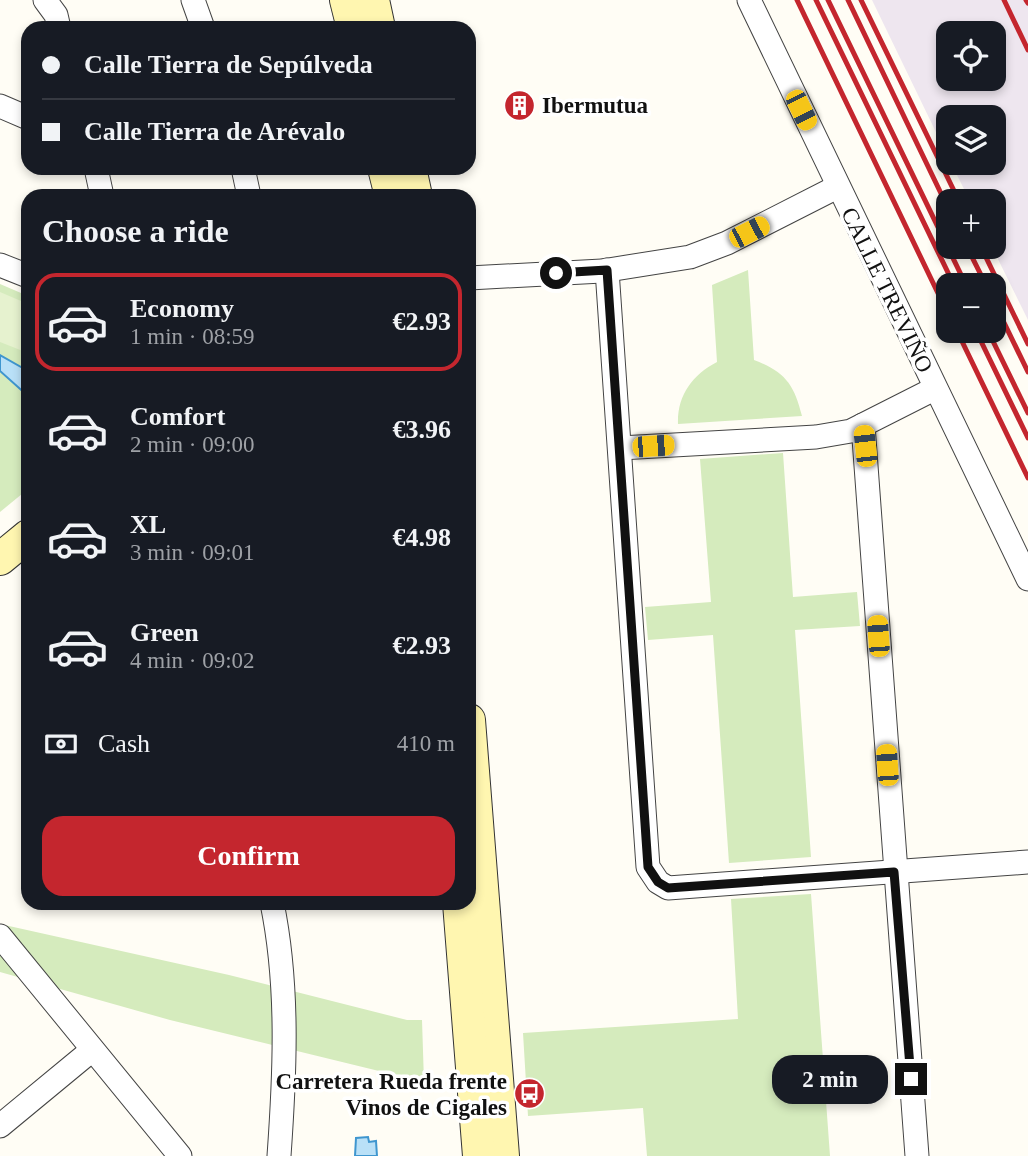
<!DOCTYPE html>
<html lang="en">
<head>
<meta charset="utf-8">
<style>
  body { margin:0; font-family:"Times New Roman",serif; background:#20242c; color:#f1f3f6; height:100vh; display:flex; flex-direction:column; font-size:26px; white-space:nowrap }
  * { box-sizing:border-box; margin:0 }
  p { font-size:23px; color:#9ea1a6 }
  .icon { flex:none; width:38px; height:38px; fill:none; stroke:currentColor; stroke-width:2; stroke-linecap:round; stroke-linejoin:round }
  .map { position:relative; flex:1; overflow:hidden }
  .side { position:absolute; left:21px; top:189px; width:455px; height:721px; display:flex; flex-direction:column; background:#171b24; border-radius:21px; box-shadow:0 4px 10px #0003 }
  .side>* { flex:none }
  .banner { position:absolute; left:21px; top:21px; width:455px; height:154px; border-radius:21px; box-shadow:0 4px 10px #0003; display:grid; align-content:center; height:154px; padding:0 21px; background:#171b24 }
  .controls { position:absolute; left:936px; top:21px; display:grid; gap:14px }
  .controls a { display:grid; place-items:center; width:70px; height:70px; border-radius:14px; background:#171b24; box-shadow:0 4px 10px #0003; font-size:35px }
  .end { position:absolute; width:32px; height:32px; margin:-16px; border:9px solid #111; background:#fff; box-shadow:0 0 0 4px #fff }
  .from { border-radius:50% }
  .bubble { position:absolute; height:49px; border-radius:21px; background:#171b24; box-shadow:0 4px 10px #0003; font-size:23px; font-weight:700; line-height:49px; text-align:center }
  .car { position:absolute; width:21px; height:42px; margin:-21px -10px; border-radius:9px; box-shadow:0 0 5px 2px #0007; background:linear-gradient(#f5c518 24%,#345 0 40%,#f5c518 0 76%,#345 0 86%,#f5c518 0) }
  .banner b { display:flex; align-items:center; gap:24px; height:66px; font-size:26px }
  .banner b+b { border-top:2px solid #363941 }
  .banner i { width:18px; height:18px; background:#f1f3f6 }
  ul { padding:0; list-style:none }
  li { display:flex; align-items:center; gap:21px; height:98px; margin:0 14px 10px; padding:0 7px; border:4px solid transparent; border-radius:21px }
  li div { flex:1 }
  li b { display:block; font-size:26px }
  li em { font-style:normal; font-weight:700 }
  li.active { border-color:#c4262e }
  li>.icon { width:63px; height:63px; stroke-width:1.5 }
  h2 { padding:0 21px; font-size:32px; line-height:84px }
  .pay { display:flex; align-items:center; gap:18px; height:77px; padding:0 21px; font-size:26px }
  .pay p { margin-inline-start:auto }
  .cta { display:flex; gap:14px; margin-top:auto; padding:14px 21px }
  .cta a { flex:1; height:80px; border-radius:21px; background:#c4262e; color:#fff; font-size:28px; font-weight:700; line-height:80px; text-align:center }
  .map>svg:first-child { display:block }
</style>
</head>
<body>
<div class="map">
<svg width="1028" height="1156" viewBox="0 0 1028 1156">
  <rect width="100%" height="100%" fill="#fffdf5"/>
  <path fill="#eee6ef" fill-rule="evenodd" d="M872,0H1028V320L992,247H994V201H970L951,163H994V117H948V157ZM948,33H994V79H948Z"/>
  <g fill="#d5ebbd">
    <path d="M748,270L754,360C785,372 794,384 802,416L678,424C677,396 692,375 717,362L712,285Z"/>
    <path d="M0,284L28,296V489L0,512Z"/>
    <path d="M783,453L793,597L857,592L860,626L795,630L811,857L729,863L713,635L648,640L645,607L711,602L700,459Z"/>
    <path d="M811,894L830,1156H647L643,1108L528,1116L523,1033L738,1019L731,899Z"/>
    <path d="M0,924L229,975L407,1020H422L424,1082L170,1020L0,972Z"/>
  </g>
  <path fill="#e6f2cf" d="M0,292L28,304V353L0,342Z"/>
  <g fill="#b9e0f7" stroke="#3f96cf" stroke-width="2">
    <path d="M0,355L28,371V396L0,371Z"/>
    <path d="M368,1137L369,1142L376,1141L377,1156H355L356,1138Z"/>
  </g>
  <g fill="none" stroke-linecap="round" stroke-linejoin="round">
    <defs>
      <g id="street">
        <path d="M45,0L56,15L59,28"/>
        <path d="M193,0L203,28"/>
        <path d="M749,0L1028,579"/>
        <path d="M0,106L28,118"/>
        <path d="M96,168L102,196"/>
        <path d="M243,168L249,196"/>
        <path d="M0,265L28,276"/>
        <path d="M607,270L648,867L658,882L668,888L1028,862"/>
        <path d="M469,278L602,271L690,257L727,243L837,187"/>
        <path d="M863,425L917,1156"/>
        <path d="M620,448L816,437L851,431L934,389"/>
        <path d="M272,903C289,986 285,1072 279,1156"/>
        <path d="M0,936L180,1156"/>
        <path d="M0,1126L92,1050"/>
      </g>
      <g id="secondary">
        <path d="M346,0L353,28"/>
        <path d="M373,0L379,28"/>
        <path d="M384,168L391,196"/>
        <path d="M410,168L416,196"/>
        <path d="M0,559L28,536"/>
        <path d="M469,720L503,1156"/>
        <path d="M459,903L479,1156"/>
      </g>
    </defs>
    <use href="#street" stroke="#444" stroke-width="25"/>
    <use href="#secondary" stroke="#333" stroke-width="34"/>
    <use href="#street" stroke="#fff" stroke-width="23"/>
    <use href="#secondary" stroke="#fff6b0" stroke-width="32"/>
    <g stroke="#c4262e" stroke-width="5">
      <path d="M797,0L948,314"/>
      <path d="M816,0L954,285"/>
      <path d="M828,0L966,285"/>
      <path d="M848,0L948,208"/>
      <path d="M861,0L959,201"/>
      <path d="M1004,0L1028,50"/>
      <path d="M1026,0L1028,3"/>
      <path d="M967,247L986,285"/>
      <path d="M981,247L1028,344"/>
      <path d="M994,302L1028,372"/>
      <path d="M957,331L1028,478"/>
      <path d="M976,331L1028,438"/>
      <path d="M988,331L1028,413"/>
    </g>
  </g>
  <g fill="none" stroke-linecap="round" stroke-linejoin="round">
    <path stroke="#111" stroke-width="9" d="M556,273L607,270L648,867L658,882L668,888L894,872L911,1079"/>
  </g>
  <defs>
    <symbol id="building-disc" viewBox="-11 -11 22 22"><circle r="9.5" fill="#c4262e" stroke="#fff"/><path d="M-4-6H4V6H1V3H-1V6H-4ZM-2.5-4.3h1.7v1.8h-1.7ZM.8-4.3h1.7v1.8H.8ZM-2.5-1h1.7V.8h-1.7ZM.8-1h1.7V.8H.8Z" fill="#fff"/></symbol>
    <symbol id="bus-disc" viewBox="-11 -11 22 22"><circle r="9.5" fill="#c4262e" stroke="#fff"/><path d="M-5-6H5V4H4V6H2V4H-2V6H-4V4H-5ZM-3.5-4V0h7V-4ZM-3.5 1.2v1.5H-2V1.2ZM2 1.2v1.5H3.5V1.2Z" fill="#fff"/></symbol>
  </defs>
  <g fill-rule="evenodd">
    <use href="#building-disc" x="502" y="88" width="35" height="35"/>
    <use href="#bus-disc" x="512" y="1076" width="35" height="35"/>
  </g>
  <g text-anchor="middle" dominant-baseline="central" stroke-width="7" stroke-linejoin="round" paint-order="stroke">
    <g font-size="23" font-weight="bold" fill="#111" stroke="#fff" text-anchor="start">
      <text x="542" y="105">Ibermutua</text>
      <text x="507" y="1081" text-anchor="end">Carretera Rueda frente<tspan x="507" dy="26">Vinos de Cigales</tspan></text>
    </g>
    <g font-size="23" fill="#111" stroke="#fff">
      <text transform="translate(887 290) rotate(64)">CALLE TREVIÑO</text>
    </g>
  </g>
</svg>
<div class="controls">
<a><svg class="icon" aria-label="locate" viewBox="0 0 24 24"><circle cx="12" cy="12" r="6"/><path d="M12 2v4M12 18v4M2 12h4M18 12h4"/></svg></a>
<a><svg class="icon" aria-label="layers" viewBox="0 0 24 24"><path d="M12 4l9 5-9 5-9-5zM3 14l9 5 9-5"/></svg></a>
<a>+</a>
<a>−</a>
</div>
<i class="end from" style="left:556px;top:273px"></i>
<i class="end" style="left:911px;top:1079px"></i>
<div class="bubble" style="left:772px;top:1055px;width:116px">2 min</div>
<i class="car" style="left:801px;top:110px;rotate:154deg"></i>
<i class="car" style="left:749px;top:232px;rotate:63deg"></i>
<i class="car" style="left:653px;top:446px;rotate:86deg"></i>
<i class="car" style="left:865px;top:446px;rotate:354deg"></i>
<i class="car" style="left:878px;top:636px;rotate:356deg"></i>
<i class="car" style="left:887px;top:765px;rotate:356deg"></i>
<div class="banner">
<b><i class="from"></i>Calle Tierra de Sepúlveda</b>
<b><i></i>Calle Tierra de Arévalo</b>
</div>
<section class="side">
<h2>Choose a ride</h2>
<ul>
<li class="active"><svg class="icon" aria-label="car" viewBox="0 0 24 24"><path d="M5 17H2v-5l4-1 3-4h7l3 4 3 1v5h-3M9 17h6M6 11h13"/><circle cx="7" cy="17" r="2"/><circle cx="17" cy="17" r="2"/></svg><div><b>Economy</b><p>1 min · 08:59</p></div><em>€2.93</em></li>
<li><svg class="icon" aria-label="car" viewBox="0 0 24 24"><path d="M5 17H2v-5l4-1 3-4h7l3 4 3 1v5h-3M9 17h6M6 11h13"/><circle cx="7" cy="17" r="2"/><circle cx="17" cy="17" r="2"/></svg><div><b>Comfort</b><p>2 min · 09:00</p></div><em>€3.96</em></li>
<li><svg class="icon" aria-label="car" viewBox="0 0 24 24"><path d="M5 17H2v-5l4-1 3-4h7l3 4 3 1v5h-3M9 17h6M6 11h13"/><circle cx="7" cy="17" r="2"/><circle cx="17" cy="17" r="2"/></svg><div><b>XL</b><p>3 min · 09:01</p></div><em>€4.98</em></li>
<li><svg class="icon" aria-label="car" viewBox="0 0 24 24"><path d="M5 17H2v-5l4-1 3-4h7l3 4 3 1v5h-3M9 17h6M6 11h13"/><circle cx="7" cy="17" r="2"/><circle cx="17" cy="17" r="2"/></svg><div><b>Green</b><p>4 min · 09:02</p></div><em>€2.93</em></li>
</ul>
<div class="pay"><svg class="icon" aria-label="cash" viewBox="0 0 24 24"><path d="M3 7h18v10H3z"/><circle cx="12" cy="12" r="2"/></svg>Cash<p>410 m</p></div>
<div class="cta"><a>Confirm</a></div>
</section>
</div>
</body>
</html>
